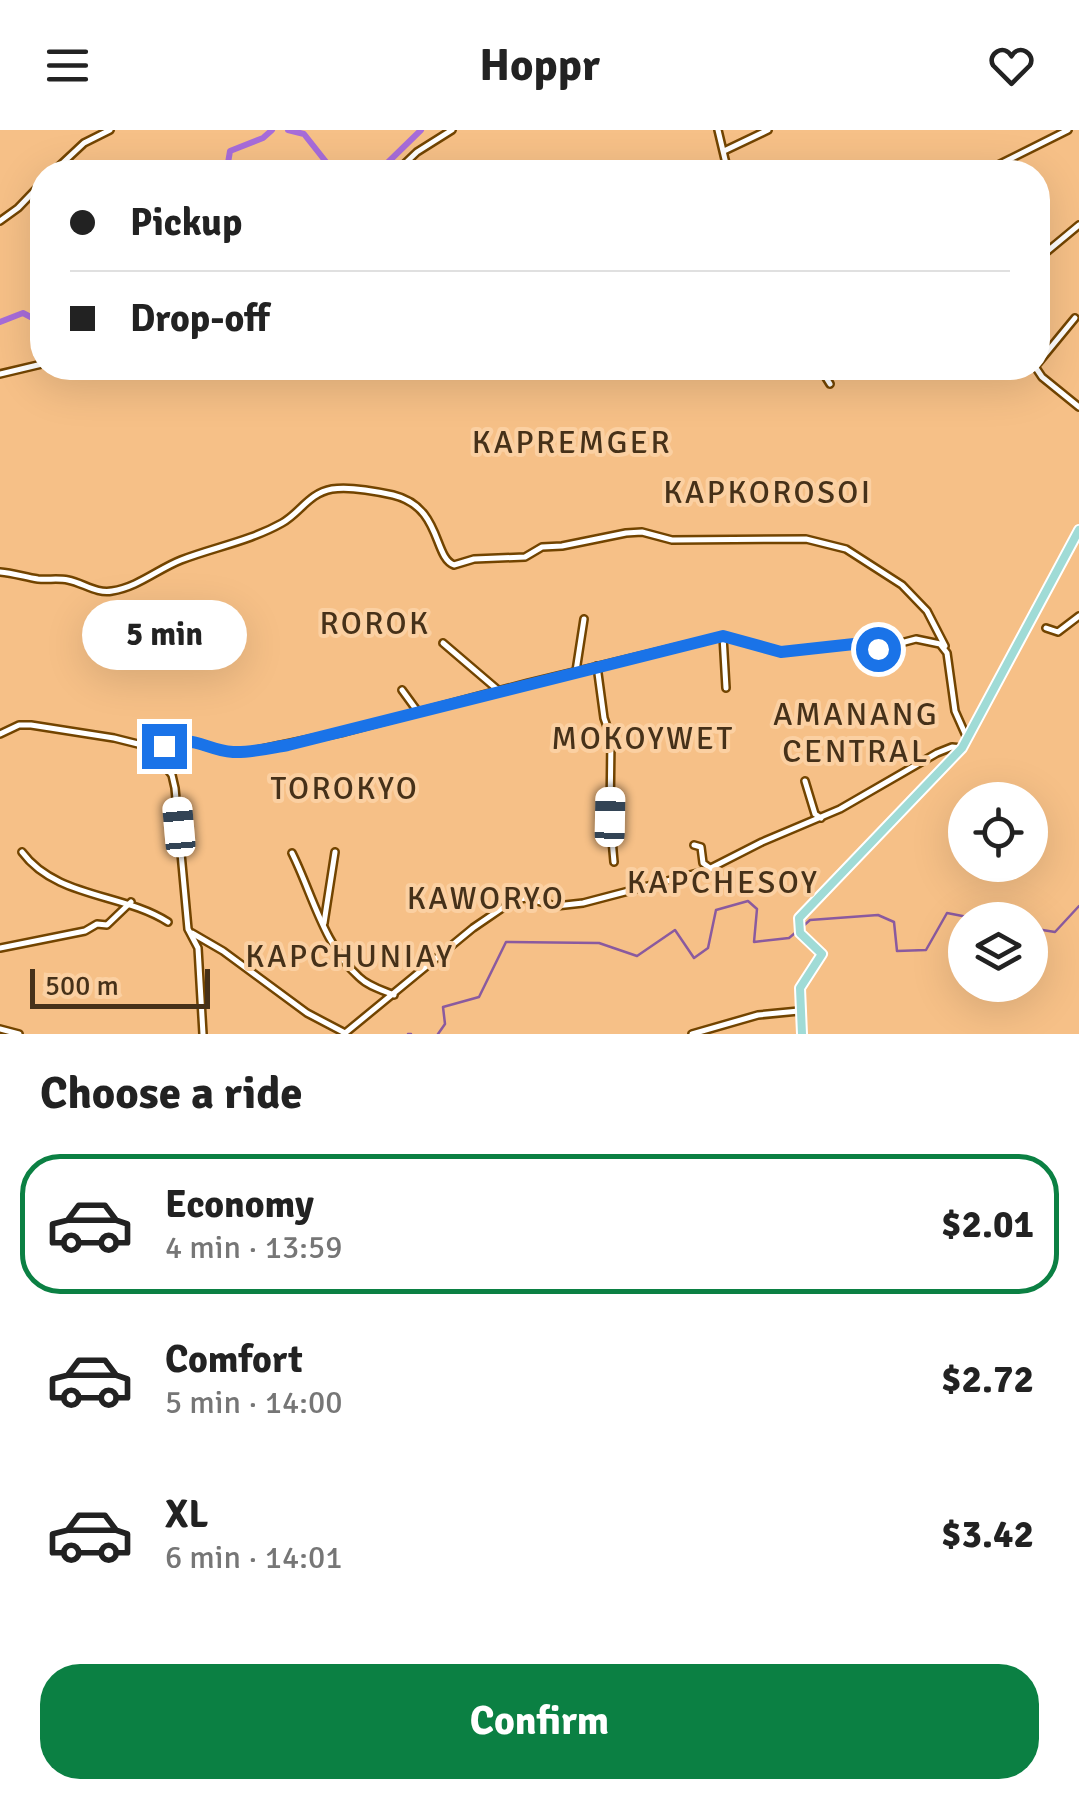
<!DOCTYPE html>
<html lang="en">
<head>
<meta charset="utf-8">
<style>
  body { margin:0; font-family:Signika,sans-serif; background:#f2f2f2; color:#222; height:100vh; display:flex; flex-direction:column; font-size:38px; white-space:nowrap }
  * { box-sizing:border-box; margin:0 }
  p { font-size:32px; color:#767676 }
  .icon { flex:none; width:55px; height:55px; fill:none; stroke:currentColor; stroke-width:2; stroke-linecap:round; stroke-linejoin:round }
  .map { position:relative; height:904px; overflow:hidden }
  .drawer { display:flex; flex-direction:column; background:#fff; flex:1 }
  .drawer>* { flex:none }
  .top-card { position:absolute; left:30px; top:30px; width:1020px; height:220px; border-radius:40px; box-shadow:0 10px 40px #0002; display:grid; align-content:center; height:220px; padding:0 40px; background:#fff }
  .controls { position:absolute; left:948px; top:652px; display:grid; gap:20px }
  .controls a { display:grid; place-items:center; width:100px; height:100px; border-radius:50%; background:#fff; box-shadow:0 10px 40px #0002; font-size:50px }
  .scale { position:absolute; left:30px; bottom:25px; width:180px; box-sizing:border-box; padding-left:10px; border:5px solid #463119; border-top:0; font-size:28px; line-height:35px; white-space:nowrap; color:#463119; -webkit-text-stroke:8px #fbd0a2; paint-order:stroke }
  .end { position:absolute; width:45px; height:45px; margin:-22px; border:12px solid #1a73e8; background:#fff; box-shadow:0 0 0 5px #fff }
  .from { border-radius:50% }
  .bubble { position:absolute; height:70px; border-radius:35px; background:#fff; box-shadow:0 10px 40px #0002; font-size:32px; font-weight:700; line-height:70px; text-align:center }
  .car { position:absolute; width:30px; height:60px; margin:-30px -15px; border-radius:12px; box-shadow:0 0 8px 2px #0007; background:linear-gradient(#fff 24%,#345 0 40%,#fff 0 76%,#345 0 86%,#fff 0) }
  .top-card b { display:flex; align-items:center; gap:35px; height:95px; font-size:38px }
  .top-card b+b { border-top:2px solid #e0e0e0 }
  .top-card i { width:25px; height:25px; background:#222 }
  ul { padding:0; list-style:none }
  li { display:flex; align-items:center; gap:30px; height:140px; margin:0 20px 15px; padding:0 20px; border:5px solid transparent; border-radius:40px }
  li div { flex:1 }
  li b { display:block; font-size:38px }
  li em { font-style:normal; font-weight:700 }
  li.selected { border-color:#0b8043 }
  li>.icon { width:90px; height:90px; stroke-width:1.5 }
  h2 { padding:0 40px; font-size:45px; line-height:120px }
  .primary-button { display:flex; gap:20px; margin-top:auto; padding:20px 40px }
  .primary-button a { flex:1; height:115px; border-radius:40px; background:#0b8043; color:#fff; font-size:40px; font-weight:700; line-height:115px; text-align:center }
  header { display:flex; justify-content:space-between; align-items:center; height:130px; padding:0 40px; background:#fff; font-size:45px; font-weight:700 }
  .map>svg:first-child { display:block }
</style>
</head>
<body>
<header><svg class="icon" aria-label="menu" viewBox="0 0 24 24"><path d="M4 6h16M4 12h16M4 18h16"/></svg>Hoppr<svg class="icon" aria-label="heart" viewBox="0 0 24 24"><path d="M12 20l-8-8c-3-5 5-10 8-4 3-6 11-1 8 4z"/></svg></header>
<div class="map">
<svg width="1079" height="904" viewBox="0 0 1079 904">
  <rect width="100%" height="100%" fill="#f6c087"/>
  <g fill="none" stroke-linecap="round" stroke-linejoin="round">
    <g stroke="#8a5a9f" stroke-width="2.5">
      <path d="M801,798L810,790L878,785L894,792L897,821L926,820L947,783L983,790"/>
      <path d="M1030,798L1055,802L1079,776"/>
      <path d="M408,904H411"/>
      <path d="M438,904L445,894L443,877L479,867L506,812L599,813L637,826L675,800L694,828L708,818L716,780L748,771L757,779L754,812L789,808L795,803"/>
    </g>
    <g stroke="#a76cd9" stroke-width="6">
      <path d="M288,0L304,4L334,42"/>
      <path d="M216,42L227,39L230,21L263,8L272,0"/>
      <path d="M378,42L421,0"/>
      <path d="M0,192L23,183L42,193"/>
    </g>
    <defs>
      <g id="minor">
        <path d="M718,0L728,42"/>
        <path d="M724,21L768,0"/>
        <path d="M53,42L84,13L110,0"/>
        <path d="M396,42L417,22L452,0"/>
        <path d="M984,42L1068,0"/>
        <path d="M0,91L18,78L42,53"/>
        <path d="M1038,129L1079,95"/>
        <path d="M1038,233L1075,188"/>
        <path d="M820,238L830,254"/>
        <path d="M975,238V240"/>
        <path d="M1036,238L1042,247L1079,277"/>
        <path d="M0,244L42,234"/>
        <path d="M0,442C13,443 25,447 38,449C48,450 58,448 68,450C83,453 97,464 112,461C138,457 158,439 181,430C215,417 250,411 282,393C300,383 309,363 332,359C350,356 375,361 393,365C442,377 433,427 454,435L474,429L525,427L542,417L562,416L626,403L642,402L672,410L806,409L846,419L902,455L927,481L945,516"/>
        <path d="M1046,498L1058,502L1079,486"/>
        <path d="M723,506L726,558"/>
        <path d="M443,513L498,560"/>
        <path d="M597,536L604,588L611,608L610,687L614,732"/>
        <path d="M576,541L584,489"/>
        <path d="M402,560L418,582"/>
        <path d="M0,604L19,595H31L114,608L154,618L182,609L223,621H252L344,602L528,553L723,506L781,522L854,514L878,519L916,509L940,514L947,523L955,581L967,608"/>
        <path d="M150,617L172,645L175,658L188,799L198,818L203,904"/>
        <path d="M805,651L815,684L821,688"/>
        <path d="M694,715L701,717L703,733L711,739"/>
        <path d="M22,722C56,768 123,763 168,792"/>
        <path d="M292,723C312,763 324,816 359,847C368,856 382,860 394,865"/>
        <path d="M324,793L335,722"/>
        <path d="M192,803L223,821L307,883L345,903"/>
        <path d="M0,818L85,801L97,794L107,795L131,772"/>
        <path d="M0,899L19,904"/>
        <path d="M344,904L473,798L514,770L526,768L556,776L583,773L705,741L762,712L840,679L937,623L952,617L962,618"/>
        <path d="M692,904L758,885L799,881"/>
      </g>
      <path id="major" d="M802,904L800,858L822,824L800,803L799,788L962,618L1079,400"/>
    </defs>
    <use href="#minor" stroke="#724400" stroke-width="10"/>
    <use href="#major" stroke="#fff" stroke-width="12"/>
    <use href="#minor" stroke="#fff" stroke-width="5"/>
    <use href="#major" stroke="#a0dbd6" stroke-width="8"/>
  </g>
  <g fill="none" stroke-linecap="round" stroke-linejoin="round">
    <path stroke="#1a73e8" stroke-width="12" d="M164,616C193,603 204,620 233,622C251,623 270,618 288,615L723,506L781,522L854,514L878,519"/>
  </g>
  <g text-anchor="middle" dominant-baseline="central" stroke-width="8" stroke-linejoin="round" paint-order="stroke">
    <g font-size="32" letter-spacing="2.5" fill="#463119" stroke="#fbd0a2">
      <text x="572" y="312">KAPREMGER</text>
      <text x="768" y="362">KAPKOROSOI</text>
      <text x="375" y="493">ROROK</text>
      <text x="856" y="584">AMANANG<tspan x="856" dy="37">CENTRAL</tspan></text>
      <text x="643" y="608">MOKOYWET</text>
      <text x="345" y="658">TOROKYO</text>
      <text x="723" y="752">KAPCHESOY</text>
      <text x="486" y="768">KAWORYO</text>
      <text x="350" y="826">KAPCHUNIAY</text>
    </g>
  </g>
</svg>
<div class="controls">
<a><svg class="icon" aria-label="locate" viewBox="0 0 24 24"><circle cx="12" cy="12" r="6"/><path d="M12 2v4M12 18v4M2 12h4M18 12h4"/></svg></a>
<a><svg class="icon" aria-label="layers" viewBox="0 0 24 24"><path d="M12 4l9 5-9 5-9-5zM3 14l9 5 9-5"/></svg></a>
</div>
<div class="scale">500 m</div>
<i class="end from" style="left:878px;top:519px"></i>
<i class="end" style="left:164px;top:616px"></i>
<div class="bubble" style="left:82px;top:470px;width:165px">5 min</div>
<i class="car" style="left:610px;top:687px;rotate:1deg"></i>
<i class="car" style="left:179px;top:697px;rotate:355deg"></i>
<div class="top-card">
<b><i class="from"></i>Pickup</b>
<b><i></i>Drop-off</b>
</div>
</div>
<section class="drawer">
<h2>Choose a ride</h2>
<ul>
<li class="selected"><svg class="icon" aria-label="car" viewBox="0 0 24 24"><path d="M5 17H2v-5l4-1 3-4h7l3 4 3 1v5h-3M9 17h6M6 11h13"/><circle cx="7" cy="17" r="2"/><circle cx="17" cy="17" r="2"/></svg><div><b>Economy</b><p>4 min · 13:59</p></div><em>$2.01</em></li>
<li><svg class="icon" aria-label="car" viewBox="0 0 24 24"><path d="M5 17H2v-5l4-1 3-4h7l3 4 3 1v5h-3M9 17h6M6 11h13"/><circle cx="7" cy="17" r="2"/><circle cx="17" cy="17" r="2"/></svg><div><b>Comfort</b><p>5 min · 14:00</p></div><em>$2.72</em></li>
<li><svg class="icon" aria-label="car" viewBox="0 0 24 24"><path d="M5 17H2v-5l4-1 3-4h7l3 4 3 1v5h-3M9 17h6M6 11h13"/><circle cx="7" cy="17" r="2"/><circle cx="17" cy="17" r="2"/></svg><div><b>XL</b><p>6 min · 14:01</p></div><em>$3.42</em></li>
</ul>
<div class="primary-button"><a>Confirm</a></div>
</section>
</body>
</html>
